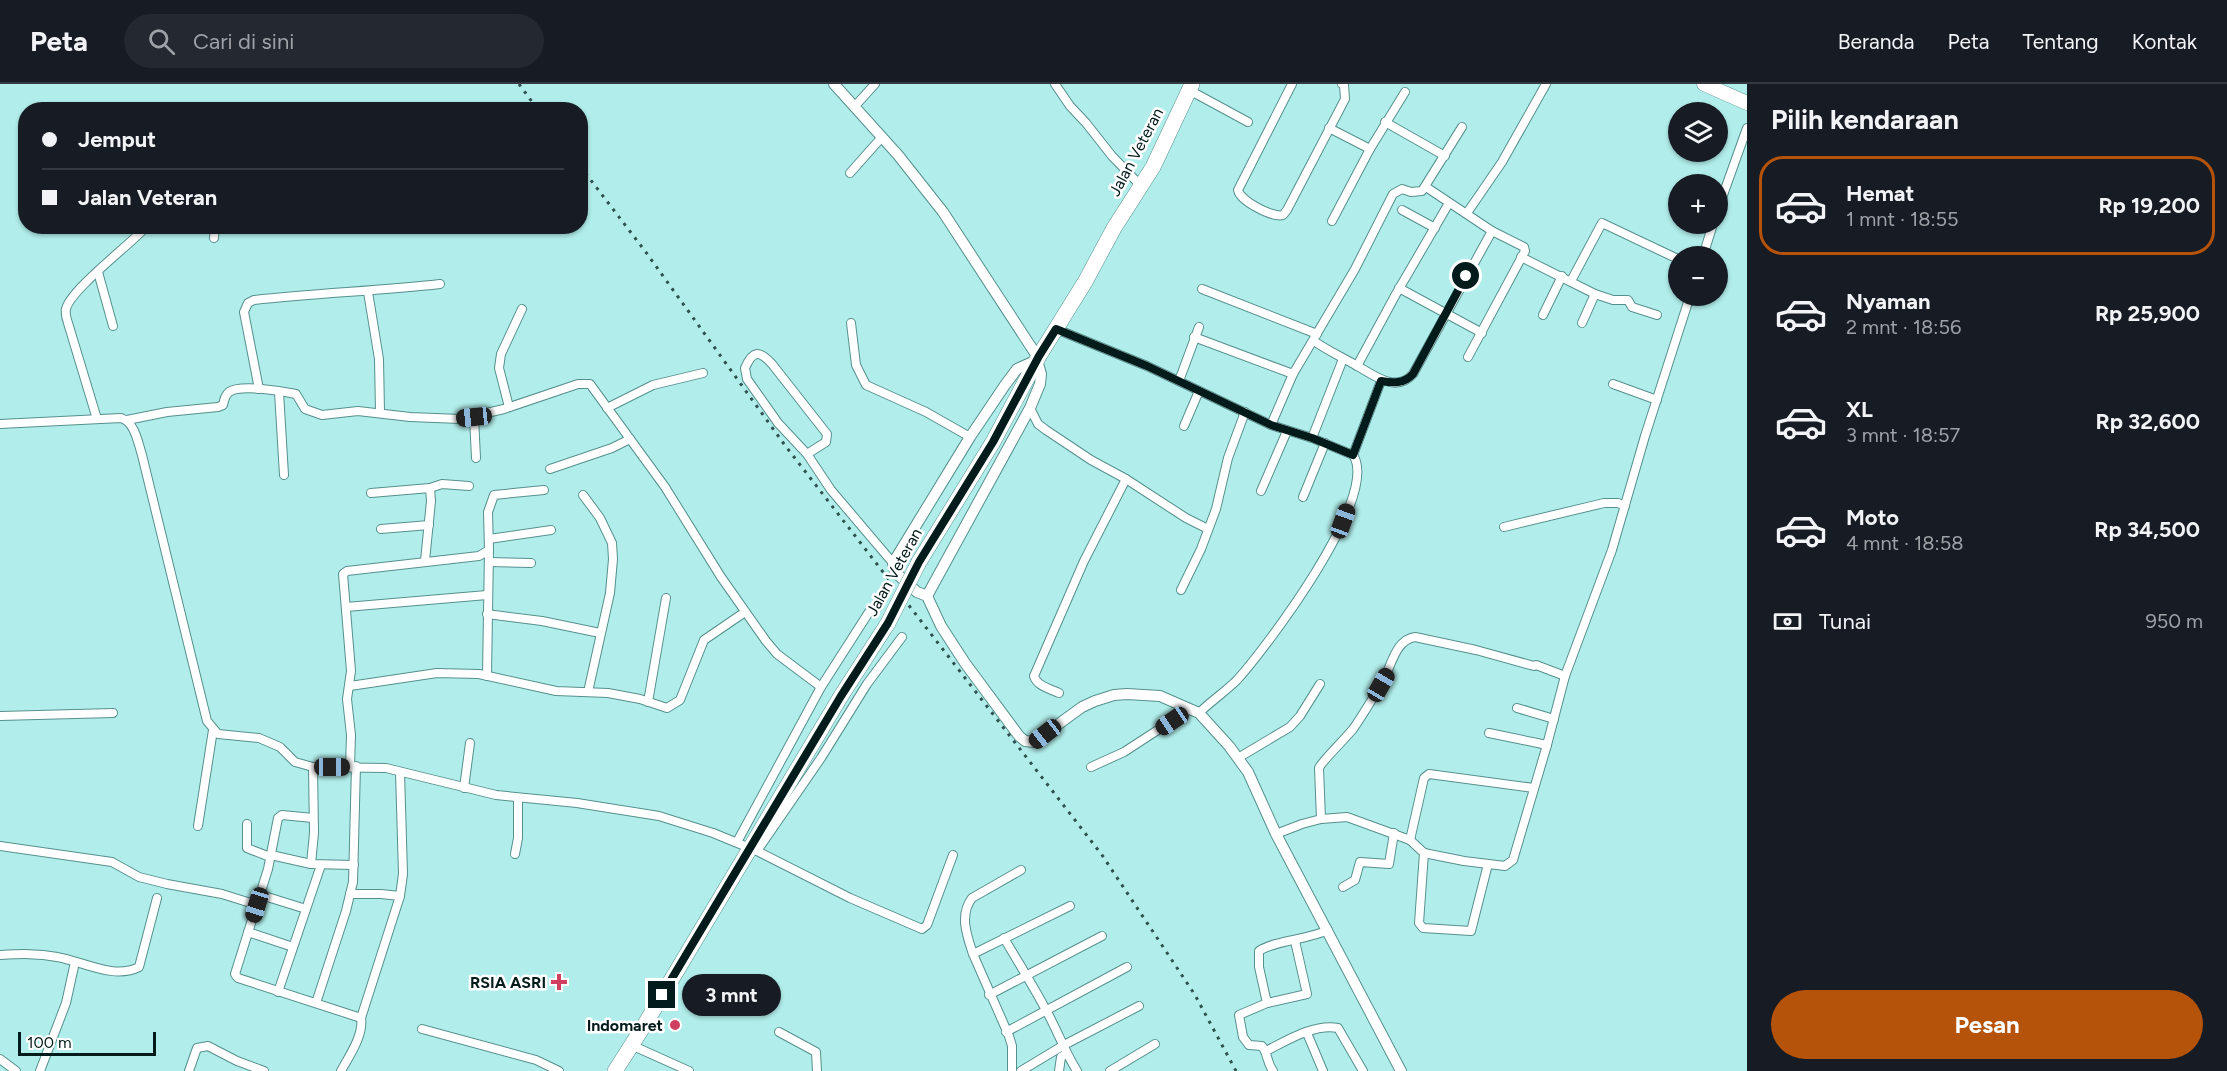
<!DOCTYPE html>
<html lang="id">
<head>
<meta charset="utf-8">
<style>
  body { margin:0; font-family:Figtree,sans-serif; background:#242831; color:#f1f3f6; height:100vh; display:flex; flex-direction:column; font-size:22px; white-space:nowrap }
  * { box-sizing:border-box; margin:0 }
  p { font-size:20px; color:#9ea1a6 }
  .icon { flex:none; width:33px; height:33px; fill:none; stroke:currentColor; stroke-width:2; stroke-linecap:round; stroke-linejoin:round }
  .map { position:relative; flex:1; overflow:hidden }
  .sheet { display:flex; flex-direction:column; background:#171b24; width:480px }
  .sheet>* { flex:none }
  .hud { position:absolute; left:18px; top:18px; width:570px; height:132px; border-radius:24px; box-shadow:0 2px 4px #0004; display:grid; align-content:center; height:132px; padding:0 24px; background:#171b24 }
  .controls { position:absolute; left:1668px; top:18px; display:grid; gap:12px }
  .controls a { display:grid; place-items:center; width:60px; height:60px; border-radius:50%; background:#171b24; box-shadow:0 2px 4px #0004; font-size:30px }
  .scale { position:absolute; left:18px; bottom:15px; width:138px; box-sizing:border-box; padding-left:6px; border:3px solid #031b1a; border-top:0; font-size:16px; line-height:21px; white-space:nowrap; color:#031b1a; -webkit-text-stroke:4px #fff; paint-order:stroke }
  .end { position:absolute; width:27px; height:27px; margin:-14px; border:8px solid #031b1a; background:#fff; box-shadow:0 0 0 3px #fff }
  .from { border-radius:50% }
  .bubble { position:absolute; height:42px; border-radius:21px; background:#171b24; box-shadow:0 2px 4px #0004; font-size:20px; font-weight:700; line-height:42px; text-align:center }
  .car { position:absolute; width:18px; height:36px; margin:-18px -9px; border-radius:8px; box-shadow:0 0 4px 2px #0007; background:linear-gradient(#222 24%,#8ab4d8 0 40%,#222 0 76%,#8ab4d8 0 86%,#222 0) }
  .hud b { display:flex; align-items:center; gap:21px; height:57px; font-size:22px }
  .hud b+b { border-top:2px solid #363941 }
  .hud i { width:15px; height:15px; background:#f1f3f6 }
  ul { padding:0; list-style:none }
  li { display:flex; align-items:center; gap:18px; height:99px; margin:0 12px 9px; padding:0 12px; border:3px solid transparent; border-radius:24px }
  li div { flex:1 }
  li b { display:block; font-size:22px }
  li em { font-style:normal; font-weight:700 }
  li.active { border-color:#b45309 }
  li>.icon { width:54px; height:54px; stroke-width:1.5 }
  h2 { padding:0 24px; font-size:27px; line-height:72px }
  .pay { display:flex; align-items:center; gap:15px; height:66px; padding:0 24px; font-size:22px }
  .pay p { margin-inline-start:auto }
  .primary-button { display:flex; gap:12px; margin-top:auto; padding:12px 24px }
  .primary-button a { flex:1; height:69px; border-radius:36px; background:#b45309; color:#fff; font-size:24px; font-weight:700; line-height:69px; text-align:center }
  header { display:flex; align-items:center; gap:36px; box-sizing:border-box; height:84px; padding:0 30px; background:#171b24; border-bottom:2px solid #363941 }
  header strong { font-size:28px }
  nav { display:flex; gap:33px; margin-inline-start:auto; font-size:21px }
  .search { width:420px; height:54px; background:#242831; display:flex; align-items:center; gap:15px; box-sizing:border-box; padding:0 21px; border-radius:33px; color:#9ea1a6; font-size:22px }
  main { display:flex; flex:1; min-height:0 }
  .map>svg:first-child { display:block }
</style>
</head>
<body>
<header>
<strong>Peta</strong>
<div class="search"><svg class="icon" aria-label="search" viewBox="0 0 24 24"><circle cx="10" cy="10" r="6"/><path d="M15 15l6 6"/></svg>Cari di sini</div>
<nav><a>Beranda</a><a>Peta</a><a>Tentang</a><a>Kontak</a></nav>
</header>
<main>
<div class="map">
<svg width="1747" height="987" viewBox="0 0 1747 987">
  <rect width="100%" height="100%" fill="#b1eeeb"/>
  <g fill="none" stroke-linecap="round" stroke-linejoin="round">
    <defs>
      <g id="minor">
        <path d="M1055,0L1070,22L1086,39L1112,72L1141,102"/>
        <path d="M1292,0L1238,106C1240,117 1273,134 1283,131L1287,126L1345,15L1344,1L1342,0"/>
        <path d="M1189,6L1248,38"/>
        <path d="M855,22L875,0"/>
        <path d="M1385,38L1445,72"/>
        <path d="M1329,44L1370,65"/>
        <path d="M850,89L882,53"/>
        <path d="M1426,103L1492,147L1524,163L1525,167L1468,273"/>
        <path d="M1718,125L1747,44"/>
        <path d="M1402,126L1435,144"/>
        <path d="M1467,129L1502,78L1546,0"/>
        <path d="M1332,137L1370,65L1405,8"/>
        <path d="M214,154L215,142"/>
        <path d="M1703,172L1713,140"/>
        <path d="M1521,173L1595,210L1582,239"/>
        <path d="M98,188L113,242"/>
        <path d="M1571,197L1602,139L1678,175"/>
        <path d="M1399,204L1482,249"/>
        <path d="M1202,205L1317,250"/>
        <path d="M368,208L379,275L380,328"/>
        <path d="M1595,210L1613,216H1628L1632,223L1657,231"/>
        <path d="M1543,231L1562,192"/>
        <path d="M851,239L856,281L866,301L926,328L970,353"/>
        <path d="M1056,245L1147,282L1271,341L1312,354L1353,371C1381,412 1266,564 1237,596C1225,608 1211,617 1199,629"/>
        <path d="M1194,253L1293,290"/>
        <path d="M1314,257C1328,267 1344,274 1359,283C1375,292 1396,309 1413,290L1492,147"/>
        <path d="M1357,282L1396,210L1449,119"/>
        <path d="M1179,297L1199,243"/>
        <path d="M1613,300L1657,316"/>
        <path d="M259,305L244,228L248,219L254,216C316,209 378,207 440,200"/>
        <path d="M279,308L284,391"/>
        <path d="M509,323L499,284L501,270L522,225"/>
        <path d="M607,324L653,301L703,289"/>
        <path d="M1030,324L1038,340L1046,346L1091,376L1126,395L1186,434L1208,445"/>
        <path d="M474,333L476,374"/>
        <path d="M97,335L68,239C67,236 65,229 66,225C70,206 131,160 147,142"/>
        <path d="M127,336L167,328L218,323L223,321C224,316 225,311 229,308C240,300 282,307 296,310L305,325L322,331L358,327L410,333L460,335L504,325L578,300H590L665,403L721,493L766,557L777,570L821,603"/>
        <path d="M0,340L121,334C135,338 138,359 142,371L207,637L218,650L259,654L280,663L295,678L313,683L386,684L496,711L577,719L659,732L713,749L757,767L850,814L922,845L927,841L953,771"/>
        <path d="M1271,341L1293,290L1355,185L1393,110L1402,105L1411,108L1422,107L1462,43"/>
        <path d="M1184,342L1199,307"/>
        <path d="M1312,354L1343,275"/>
        <path d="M807,370L826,358L827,350L772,280C759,266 753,266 745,284L747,295L778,339L807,370L831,406L893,479"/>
        <path d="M1353,371L1381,297"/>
        <path d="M550,385L612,364L630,355"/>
        <path d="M430,404L442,400L469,402"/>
        <path d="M1261,407L1287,347"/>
        <path d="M371,409L430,404L431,417L425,477"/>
        <path d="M583,411L600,434L612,459L613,475L610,509L588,608"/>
        <path d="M1303,413L1325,359"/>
        <path d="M1504,443L1604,419H1618L1625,422"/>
        <path d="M381,445L429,441"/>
        <path d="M489,455L551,446"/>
        <path d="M489,478L531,479"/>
        <path d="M1181,506L1201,465L1216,425L1228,374L1245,328"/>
        <path d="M346,523L487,511"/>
        <path d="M487,530L542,537L600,549"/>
        <path d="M487,592L489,466"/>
        <path d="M350,602L437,589L479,590L556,607L608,609L640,615L667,624L680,616L704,556L745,528"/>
        <path d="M1059,609C1050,605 1037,602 1034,592L1084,477L1126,395"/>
        <path d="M648,618L666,514"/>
        <path d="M1517,624L1554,635"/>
        <path d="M0,632L113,629"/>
        <path d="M1489,649L1547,661"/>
        <path d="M1238,674L1290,643L1300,632L1320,600"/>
        <path d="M350,683L351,651L347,615L351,587L343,490L347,487L479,472L489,466L488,428L494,411L544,406"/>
        <path d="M1091,683L1124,668L1190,625"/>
        <path d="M464,704L470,659"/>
        <path d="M313,734L282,731L278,734L268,785L235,890L238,894L361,934L400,812L403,790L400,688"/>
        <path d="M1321,735L1319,684C1322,677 1346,654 1353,645C1363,631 1372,615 1381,601C1391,585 1394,556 1415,553L1476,566L1534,582L1536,581L1565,592"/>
        <path d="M247,740V764L270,773"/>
        <path d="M198,742L213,646"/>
        <path d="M1276,750L1302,740L1321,735L1347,733L1410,756L1424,769L1419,839L1423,844L1471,847L1488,780"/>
        <path d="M1410,756L1424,694L1429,690L1534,704"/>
        <path d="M737,758L821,603L869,528"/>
        <path d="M0,762L112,778L139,793L167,800L222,810L257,821"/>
        <path d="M757,767L821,674L867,600L902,553"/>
        <path d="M1424,769L1464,777L1505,782L1513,776L1547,661L1565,592L1612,466L1645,352L1690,212"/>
        <path d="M515,770L518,754V715"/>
        <path d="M271,771L311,780L354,781"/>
        <path d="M311,780L314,749L313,683"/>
        <path d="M1021,786L972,814C959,831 967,852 973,870L1070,822"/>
        <path d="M1343,803L1355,796L1360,778L1389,780L1394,749"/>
        <path d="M350,810H381L400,812"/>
        <path d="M261,811L306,825"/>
        <path d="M248,848L293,863"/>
        <path d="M1004,854C1018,878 1034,903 1047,928C1058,948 1065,968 1077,987"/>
        <path d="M973,870L1009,952L1012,962V987"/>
        <path d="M0,871C19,870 37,869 57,873C82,877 114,896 139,883L157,814"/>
        <path d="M278,908L321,781"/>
        <path d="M989,911L1102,852"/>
        <path d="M316,919L346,827L353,798L356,682"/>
        <path d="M1267,919L1259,883V867C1276,856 1307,856 1328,846"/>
        <path d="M422,945L536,976L559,987"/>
        <path d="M779,948L816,968L817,987"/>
        <path d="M1006,948L1127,883"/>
        <path d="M1307,949L1323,987"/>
        <path d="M631,961L689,987"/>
        <path d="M1266,967C1286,957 1315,939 1338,944L1363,987"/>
        <path d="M0,975L16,987"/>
        <path d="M40,987L66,919L75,878"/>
        <path d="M189,987L197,964L208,962L237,977L264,987"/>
        <path d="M341,987C349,972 364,951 361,934"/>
        <path d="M1021,987L1064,961L1139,922"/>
        <path d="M1059,987L1061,973L1066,970"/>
        <path d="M1110,987L1155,960"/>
        <path d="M1273,987C1267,979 1268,970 1262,962L1249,961L1243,953L1239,931L1267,919L1307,910L1295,857"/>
      </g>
      <g id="tertiary">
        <path d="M834,0L898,71L943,128L1035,269L1041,290L1040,300L1030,324L927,512"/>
        <path d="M1037,276L1017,285L1005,301L970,353L893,479L895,488L917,508L927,512L941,542L965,579L1019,652L1025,657L1034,658L1082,623L1095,617L1114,611L1127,610L1160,612L1199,629L1229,662L1248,688L1276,750L1401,987"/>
      </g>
      <path id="primary" d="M1704,0L1747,19"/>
      <g id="trunk">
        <path d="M919,478L993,358L1039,272L1085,198L1114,144L1153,83L1192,0"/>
        <path d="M615,987L645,940L841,612L888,539"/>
      </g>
    </defs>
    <use href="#minor" stroke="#55908d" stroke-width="10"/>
    <use href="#tertiary" stroke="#55908d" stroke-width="12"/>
    <use href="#primary" stroke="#55908d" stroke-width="15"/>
    <use href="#trunk" stroke="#55908d" stroke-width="16"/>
    <use href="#minor" stroke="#fff" stroke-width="8"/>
    <use href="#tertiary" stroke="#fff" stroke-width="10"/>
    <use href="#primary" stroke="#fff" stroke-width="14"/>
    <use href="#trunk" stroke="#fff" stroke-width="15"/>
    <g stroke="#2e504e" stroke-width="3" stroke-dasharray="3 6" stroke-linecap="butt">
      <path d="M519,0L538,26"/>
      <path d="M580,82L645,167L784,360L1102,771L1195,911L1236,987"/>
    </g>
    <defs>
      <path id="trunk-bridge" d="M888,539L919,478"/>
    </defs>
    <use href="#trunk-bridge" stroke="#55908d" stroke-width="16" stroke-linecap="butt"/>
    <use href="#trunk-bridge" stroke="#fff" stroke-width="15"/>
  </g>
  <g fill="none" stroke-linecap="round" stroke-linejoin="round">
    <path stroke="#031b1a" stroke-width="8" d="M662,911L841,612L888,539L919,478L993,358L1039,272L1056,245L1147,282L1271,341L1312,354L1353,371L1381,297C1393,299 1404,300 1413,290L1466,192"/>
  </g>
  <g fill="#cf3f5f" stroke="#fff" stroke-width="2">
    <path d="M556 889h6v6h6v6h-6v6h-6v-6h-6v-6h6z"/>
    <circle cx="675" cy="941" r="6"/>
  </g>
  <g text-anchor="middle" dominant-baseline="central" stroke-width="5" stroke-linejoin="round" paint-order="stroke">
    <g font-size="16" fill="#031b1a" stroke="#fff">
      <text transform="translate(1136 68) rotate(-62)">Jalan Veteran</text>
      <text transform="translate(894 488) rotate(-61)">Jalan Veteran</text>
    </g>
    <g font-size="16" font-weight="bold" fill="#031b1a" stroke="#fff" text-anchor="end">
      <text x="546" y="898">RSIA ASRI</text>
      <text x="663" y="941">Indomaret</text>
    </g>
  </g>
</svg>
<div class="controls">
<a><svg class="icon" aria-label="layers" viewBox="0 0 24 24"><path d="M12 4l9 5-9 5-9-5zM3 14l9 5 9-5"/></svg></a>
<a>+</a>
<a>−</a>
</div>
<div class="scale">100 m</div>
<i class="end from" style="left:1466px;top:192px"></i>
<i class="end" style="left:662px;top:911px"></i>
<div class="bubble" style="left:682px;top:890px;width:99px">3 mnt</div>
<i class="car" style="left:474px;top:333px;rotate:264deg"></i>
<i class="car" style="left:1343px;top:437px;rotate:20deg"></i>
<i class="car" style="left:1381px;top:601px;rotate:30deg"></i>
<i class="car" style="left:1172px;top:637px;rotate:236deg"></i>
<i class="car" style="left:1045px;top:650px;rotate:232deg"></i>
<i class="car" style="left:332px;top:683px;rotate:90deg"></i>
<i class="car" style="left:257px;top:821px;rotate:197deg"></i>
<div class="hud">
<b><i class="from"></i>Jemput</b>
<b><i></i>Jalan Veteran</b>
</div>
</div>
<section class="sheet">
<h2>Pilih kendaraan</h2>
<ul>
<li class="active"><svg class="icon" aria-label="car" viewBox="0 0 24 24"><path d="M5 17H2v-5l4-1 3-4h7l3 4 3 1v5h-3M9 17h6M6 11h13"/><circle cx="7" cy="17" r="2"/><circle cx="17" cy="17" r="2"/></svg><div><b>Hemat</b><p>1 mnt · 18:55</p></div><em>Rp 19,200</em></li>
<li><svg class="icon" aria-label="car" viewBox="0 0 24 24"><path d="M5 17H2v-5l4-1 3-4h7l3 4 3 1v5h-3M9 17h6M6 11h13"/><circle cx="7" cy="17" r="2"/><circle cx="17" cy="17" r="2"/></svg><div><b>Nyaman</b><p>2 mnt · 18:56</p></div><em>Rp 25,900</em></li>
<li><svg class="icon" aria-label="car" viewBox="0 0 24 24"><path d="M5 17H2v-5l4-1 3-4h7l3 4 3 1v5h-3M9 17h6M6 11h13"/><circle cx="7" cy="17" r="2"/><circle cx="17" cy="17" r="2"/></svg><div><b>XL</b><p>3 mnt · 18:57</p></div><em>Rp 32,600</em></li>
<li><svg class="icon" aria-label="car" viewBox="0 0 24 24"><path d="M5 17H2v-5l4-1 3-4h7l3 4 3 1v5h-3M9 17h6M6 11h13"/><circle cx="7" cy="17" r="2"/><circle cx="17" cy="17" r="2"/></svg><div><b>Moto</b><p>4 mnt · 18:58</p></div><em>Rp 34,500</em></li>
</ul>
<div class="pay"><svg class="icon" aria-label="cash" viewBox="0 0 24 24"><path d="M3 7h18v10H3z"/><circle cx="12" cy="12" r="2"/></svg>Tunai<p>950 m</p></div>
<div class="primary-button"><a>Pesan</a></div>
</section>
</main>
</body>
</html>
